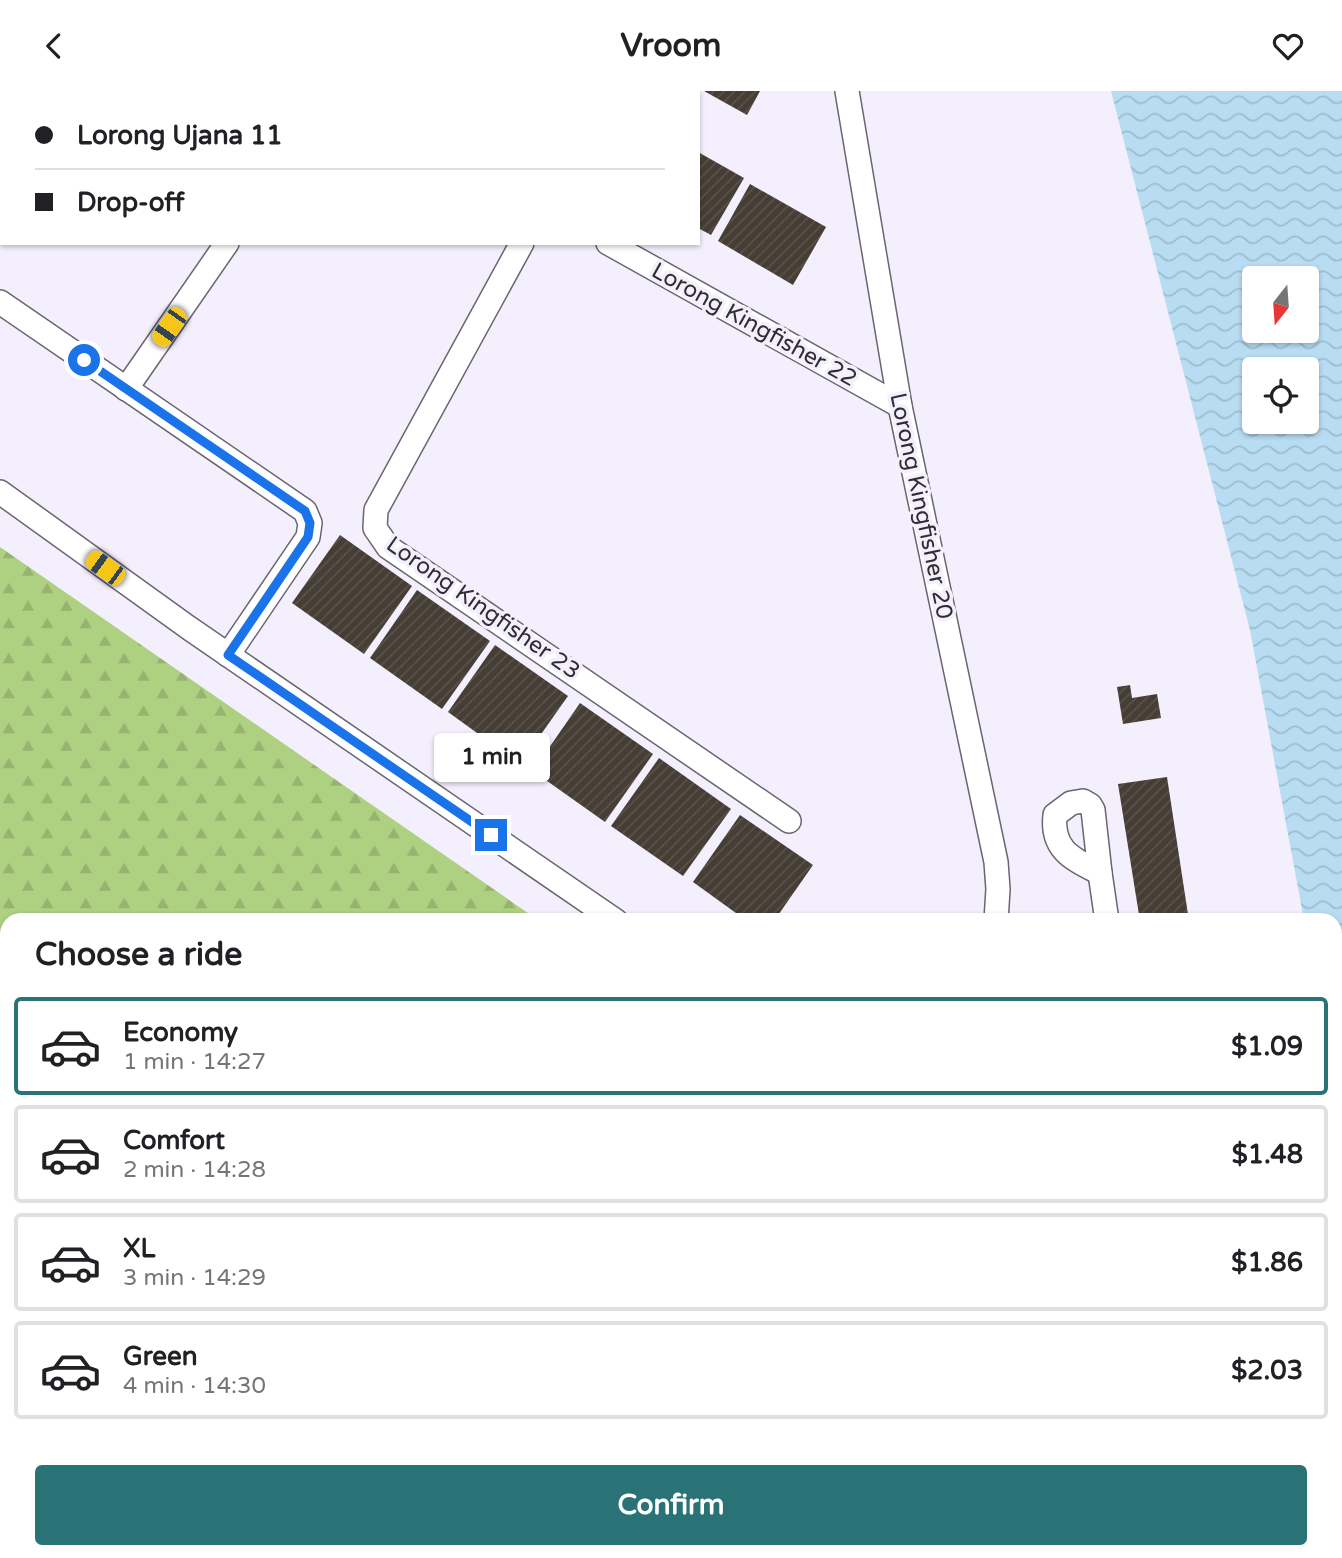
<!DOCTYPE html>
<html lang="en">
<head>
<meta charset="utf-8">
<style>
  body { margin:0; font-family:"Varela Round",sans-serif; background:#f2f2f2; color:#202124; height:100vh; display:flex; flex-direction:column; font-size:26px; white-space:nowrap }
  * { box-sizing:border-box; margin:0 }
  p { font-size:23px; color:#757577 }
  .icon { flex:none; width:38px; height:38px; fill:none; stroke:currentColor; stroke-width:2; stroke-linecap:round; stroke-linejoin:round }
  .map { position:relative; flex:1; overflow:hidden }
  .side { position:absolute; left:0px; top:822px; width:1342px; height:646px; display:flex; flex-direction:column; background:#fff; border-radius:21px 21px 0 0; box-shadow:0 2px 5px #0004 }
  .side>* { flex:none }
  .guide { position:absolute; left:0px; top:0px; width:700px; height:154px; box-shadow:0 2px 5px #0004; display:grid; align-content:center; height:154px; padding:0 35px; background:#fff }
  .needle { width:46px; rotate:197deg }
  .tools { position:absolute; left:1242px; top:175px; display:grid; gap:14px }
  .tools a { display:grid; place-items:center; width:77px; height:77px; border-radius:7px; background:#fff; box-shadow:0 2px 5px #0004; font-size:35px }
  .end { position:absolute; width:32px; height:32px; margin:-16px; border:9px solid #1a73e8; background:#fff; box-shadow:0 0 0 4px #fff }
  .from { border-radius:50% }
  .bubble { position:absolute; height:49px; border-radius:7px; background:#fff; box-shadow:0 2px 5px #0004; font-size:23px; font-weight:800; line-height:49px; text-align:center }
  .car { position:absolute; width:21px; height:42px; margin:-21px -10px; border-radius:9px; box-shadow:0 0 5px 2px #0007; background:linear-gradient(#f5c518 24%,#345 0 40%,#f5c518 0 76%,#345 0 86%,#f5c518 0) }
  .guide b { display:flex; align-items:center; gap:24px; height:66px; font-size:26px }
  .guide b+b { border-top:2px solid #e0e0e0 }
  .guide i { width:18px; height:18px; background:#202124 }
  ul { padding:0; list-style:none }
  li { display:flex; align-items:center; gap:21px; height:98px; margin:0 14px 10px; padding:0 21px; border:4px solid #e0e0e0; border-radius:7px }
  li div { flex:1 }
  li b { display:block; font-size:26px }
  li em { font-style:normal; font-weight:800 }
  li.selected { border-color:#297377 }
  li>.icon { width:63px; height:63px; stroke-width:1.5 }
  h2 { padding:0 35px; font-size:32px; line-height:84px }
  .button { display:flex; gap:14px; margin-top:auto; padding:14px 35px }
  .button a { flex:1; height:80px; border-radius:7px; background:#297377; color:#fff; font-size:28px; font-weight:800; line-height:80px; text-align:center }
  header { display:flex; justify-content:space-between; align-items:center; height:91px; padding:0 35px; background:#fff; font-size:32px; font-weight:800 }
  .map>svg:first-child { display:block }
</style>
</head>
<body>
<header><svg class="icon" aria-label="back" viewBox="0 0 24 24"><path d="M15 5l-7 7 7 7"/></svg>Vroom<svg class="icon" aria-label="heart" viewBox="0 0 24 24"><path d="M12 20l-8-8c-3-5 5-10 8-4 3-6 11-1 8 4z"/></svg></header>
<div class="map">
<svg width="1342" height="1467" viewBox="0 0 1342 1467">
  <defs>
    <pattern id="forest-firs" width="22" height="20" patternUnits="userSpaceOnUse" patternTransform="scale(1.75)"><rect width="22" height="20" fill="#aed081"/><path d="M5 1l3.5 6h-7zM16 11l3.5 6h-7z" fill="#96b370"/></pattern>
    <pattern id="water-waves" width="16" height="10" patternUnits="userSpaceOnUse" patternTransform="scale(1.75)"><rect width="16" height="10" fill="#b8dcf2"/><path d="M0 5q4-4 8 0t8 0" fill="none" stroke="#9ebdd0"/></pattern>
    <pattern id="building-hatch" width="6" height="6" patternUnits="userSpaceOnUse" patternTransform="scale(1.75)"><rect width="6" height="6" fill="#463e35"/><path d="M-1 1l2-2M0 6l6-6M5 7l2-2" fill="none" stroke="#58524a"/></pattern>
  </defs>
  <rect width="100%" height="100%" fill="#f3effc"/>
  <path fill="url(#forest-firs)" d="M0,456L538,829L7,830V1461H542L537,1467H0Z"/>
  <path fill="url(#water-waves)" fill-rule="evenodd" d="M1111,0H1342V1029L1335,993V830L1304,829L1250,539ZM1255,187H1307V240H1255ZM1255,278H1307V331H1255Z"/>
  <g fill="url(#building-hatch)">
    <path d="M704,0H760L747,24Z"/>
    <path d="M698,61L744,87L711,144L698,137Z"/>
    <path d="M750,93L826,136L793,194L718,150Z"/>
    <path d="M340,444L412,495L364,563L292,512Z"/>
    <path d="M417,499L490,550L442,618L370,567Z"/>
    <path d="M495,554L568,605L520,673L448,621Z"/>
    <path d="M1130,594L1132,607L1157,603L1161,627L1123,633L1117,596Z"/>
    <path d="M580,612L653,663L605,731L533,680Z"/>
    <path d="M659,667L731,718L683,785L611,735Z"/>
    <path d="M1167,686L1189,830H1140L1118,693Z"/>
    <path d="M740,724L813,774L774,830H747L693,791Z"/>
    <path d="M767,1461L782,1462L845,1461L841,1467H763Z"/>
    <path d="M914,1461H979L975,1467H910Z"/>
  </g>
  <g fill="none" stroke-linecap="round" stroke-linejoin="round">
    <defs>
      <g id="street">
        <path d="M847,0L900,315L996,771L998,798L996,830"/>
        <path d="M0,12L2,10"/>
        <path d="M522,152L376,419L375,437L388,456L789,730"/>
        <path d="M608,152L900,315"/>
        <path d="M0,211L305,420L310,432L308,446L228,564"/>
        <path d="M126,298L227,152"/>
        <path d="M0,401L189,537L616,830"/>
        <path d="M1083,710L1090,714L1093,719L1100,782C1073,768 1051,759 1055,724L1071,712Z"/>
        <path d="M1100,782L1107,830"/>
        <path d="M676,1467L680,1461"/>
        <path d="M870,1467L873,1461"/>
        <path d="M1019,1467L1023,1461"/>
      </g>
    </defs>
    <use href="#street" stroke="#696571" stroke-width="26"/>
    <use href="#street" stroke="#fff" stroke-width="23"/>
  </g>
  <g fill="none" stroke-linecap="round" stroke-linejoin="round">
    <path stroke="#1a73e8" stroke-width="9" d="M84,269L305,420L310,432L308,446L228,564L491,744"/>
  </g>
  <g text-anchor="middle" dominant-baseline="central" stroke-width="7" stroke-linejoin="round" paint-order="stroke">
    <g font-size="23" fill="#2f2d32" stroke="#f3effc">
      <text transform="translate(754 234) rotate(29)">Lorong Kingfisher 22</text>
      <text transform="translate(921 415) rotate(78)">Lorong Kingfisher 20</text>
      <text transform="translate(483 517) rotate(35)">Lorong Kingfisher 23</text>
    </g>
  </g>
</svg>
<div class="tools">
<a><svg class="needle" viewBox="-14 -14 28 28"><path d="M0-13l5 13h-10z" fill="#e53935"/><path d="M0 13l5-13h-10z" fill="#757577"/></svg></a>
<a><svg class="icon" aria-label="locate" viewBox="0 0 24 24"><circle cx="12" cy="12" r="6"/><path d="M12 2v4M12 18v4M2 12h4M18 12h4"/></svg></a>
</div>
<i class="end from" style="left:84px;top:269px"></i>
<i class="end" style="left:491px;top:744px"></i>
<div class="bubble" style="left:434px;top:642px;width:116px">1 min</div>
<i class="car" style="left:169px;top:236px;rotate:215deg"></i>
<i class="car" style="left:105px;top:477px;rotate:306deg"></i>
<div class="guide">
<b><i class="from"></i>Lorong Ujana 11</b>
<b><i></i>Drop-off</b>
</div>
<section class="side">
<h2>Choose a ride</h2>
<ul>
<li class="selected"><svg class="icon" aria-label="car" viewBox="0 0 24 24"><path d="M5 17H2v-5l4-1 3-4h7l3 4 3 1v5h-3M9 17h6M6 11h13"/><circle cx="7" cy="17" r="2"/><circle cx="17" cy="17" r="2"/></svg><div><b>Economy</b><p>1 min · 14:27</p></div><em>$1.09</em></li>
<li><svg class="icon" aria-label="car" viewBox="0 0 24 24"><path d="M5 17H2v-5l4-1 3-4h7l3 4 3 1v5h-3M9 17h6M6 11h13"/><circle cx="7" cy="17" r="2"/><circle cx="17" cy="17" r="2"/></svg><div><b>Comfort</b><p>2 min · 14:28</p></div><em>$1.48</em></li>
<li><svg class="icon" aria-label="car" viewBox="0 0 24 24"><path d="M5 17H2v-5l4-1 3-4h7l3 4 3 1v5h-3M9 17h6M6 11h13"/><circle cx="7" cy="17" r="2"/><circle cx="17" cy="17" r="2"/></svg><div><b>XL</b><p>3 min · 14:29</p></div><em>$1.86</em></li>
<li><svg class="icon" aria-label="car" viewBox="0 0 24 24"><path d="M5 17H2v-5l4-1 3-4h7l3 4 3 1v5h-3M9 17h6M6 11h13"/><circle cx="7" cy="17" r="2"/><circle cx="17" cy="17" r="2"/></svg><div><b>Green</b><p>4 min · 14:30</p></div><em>$2.03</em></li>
</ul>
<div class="button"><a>Confirm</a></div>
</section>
</div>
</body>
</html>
